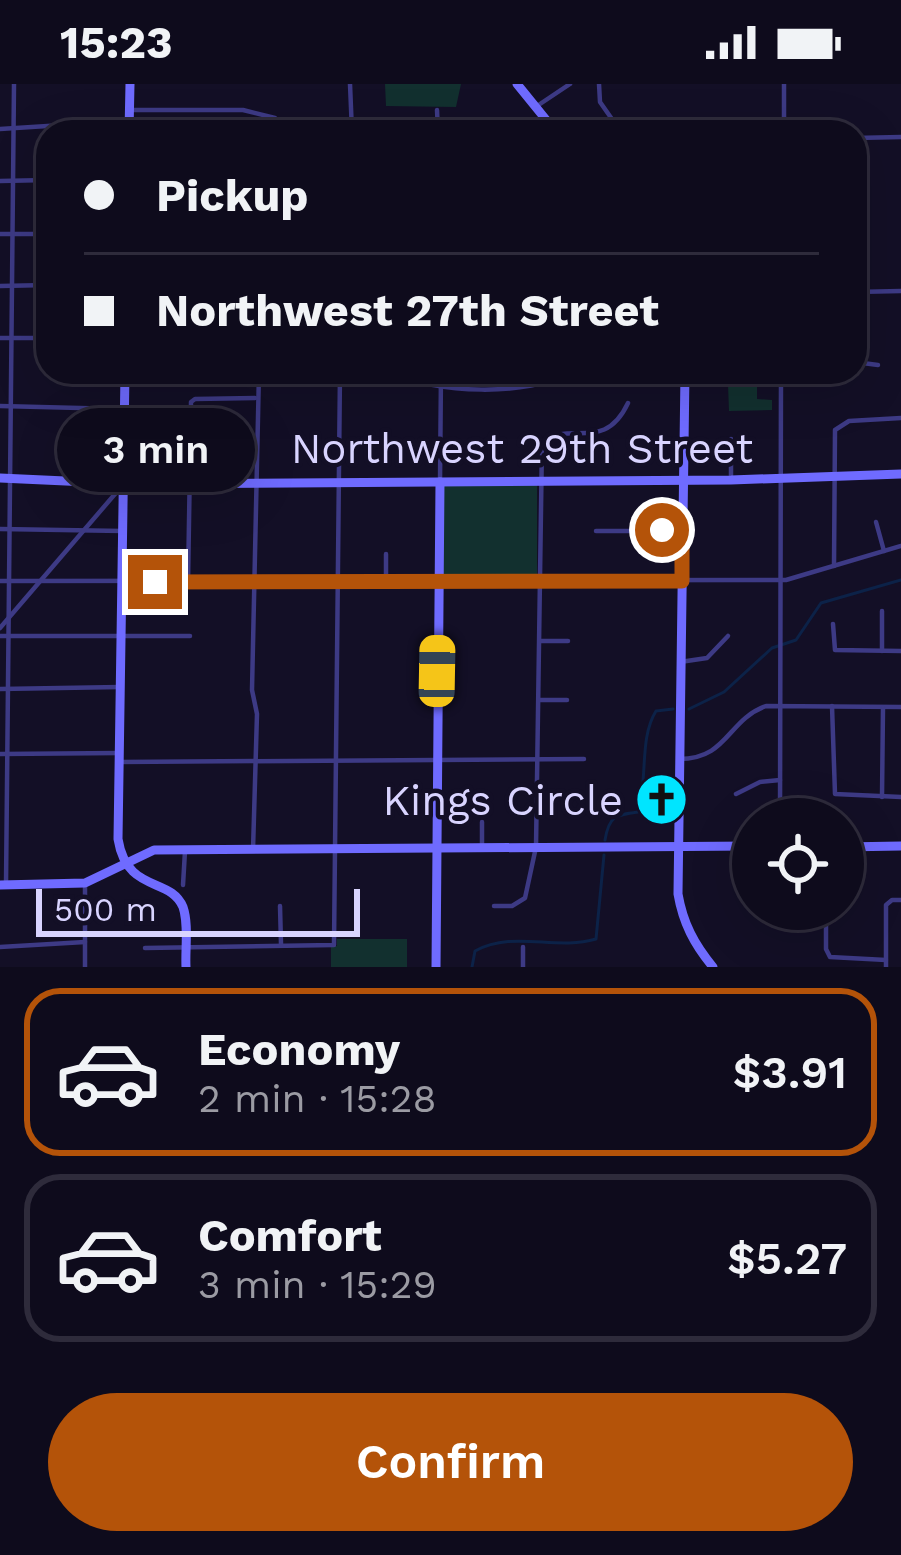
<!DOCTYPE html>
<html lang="en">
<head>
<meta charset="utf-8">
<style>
  body { margin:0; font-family:"Work Sans",sans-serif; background:#171425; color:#f1f3f6; height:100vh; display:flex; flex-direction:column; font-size:45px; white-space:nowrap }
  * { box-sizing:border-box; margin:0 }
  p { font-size:39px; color:#9b9ba3 }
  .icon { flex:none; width:66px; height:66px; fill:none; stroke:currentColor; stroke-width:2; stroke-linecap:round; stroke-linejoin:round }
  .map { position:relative; height:883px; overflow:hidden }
  .sheet { display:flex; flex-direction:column; background:#0e0b1c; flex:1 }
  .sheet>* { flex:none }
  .hud { position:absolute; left:36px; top:36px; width:831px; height:264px; border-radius:36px; box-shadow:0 12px 48px #0002,0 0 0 3px #2e2b3b; display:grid; align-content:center; height:264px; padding:0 48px; background:#0e0b1c }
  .buttons { position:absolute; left:732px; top:714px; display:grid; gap:24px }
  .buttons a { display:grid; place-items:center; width:132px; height:132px; border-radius:50%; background:#0e0b1c; box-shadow:0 12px 48px #0002,0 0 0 3px #2e2b3b; font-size:60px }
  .scale { position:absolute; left:36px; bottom:30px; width:324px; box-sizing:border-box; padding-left:12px; border:6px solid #d9d4ff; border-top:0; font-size:33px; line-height:42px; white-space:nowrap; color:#d9d4ff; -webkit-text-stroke:9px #130f26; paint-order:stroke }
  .end { position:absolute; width:54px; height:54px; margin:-27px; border:15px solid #b45309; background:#fff; box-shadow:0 0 0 6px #fff }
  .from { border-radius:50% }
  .bubble { position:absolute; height:84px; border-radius:42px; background:#0e0b1c; box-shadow:0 12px 48px #0002,0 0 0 3px #2e2b3b; font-size:39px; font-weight:600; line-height:84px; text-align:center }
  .car { position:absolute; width:36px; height:72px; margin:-36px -18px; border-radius:15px; box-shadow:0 0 9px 3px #0007; background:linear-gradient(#f5c518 24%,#345 0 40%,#f5c518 0 76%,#345 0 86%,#f5c518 0) }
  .hud b { display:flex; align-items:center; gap:42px; height:114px; font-size:45px }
  .hud b+b { border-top:3px solid #2e2b3b }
  .hud i { width:30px; height:30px; background:#f1f3f6 }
  ul { padding:21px 0 0; list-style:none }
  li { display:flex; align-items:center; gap:36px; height:168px; margin:0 24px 18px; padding:0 24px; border:6px solid #2e2b3b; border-radius:36px }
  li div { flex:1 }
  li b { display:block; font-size:45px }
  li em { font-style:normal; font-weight:600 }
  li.current { border-color:#b45309 }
  li>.icon { width:108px; height:108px; stroke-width:1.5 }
  .action { display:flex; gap:24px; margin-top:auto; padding:24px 48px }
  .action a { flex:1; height:138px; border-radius:72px; background:#b45309; color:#fff; font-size:48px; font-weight:600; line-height:138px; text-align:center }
  .status { display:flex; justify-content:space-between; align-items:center; height:84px; padding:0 60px; background:#0e0b1c; direction:ltr }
  .status svg { height:33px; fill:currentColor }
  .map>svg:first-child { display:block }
</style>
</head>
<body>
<div class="status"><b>15:23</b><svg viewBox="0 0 49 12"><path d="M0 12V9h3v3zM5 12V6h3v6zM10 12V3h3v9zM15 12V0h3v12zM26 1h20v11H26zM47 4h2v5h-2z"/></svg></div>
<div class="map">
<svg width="901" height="883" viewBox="0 0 901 883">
  <rect width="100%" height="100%" fill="#130f26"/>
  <g fill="#12302f">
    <path d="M385,0H461L456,23L386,22Z"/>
    <path d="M757,300V315L772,316V326L729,327L728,301Z"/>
    <path d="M537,401V494L443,493L444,402Z"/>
    <path d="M337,855H407V883H331V862H337Z"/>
  </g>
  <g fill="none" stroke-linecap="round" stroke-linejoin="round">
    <g stroke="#0c2248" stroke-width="3">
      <path d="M689,625L724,608L772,564L796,556L821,519L901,496"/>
      <path d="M605,756C609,732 615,731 638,728C648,696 639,654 656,627L673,625"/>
      <path d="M472,883L475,867C514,846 555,867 596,855L604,771"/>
    </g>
    <g stroke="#3d3a85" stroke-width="4.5">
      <path d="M350,0L352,48"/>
      <path d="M599,0L600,18L621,48"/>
      <path d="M537,22L570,0"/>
      <path d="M130,26H243L275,34"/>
      <path d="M437,26L438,48"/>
      <path d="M0,45L79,40"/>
      <path d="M662,48H718"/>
      <path d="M784,48V0"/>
      <path d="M855,54L901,53"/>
      <path d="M0,97L48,96"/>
      <path d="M0,150H48"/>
      <path d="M0,202L48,201"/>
      <path d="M855,208L901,207"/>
      <path d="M0,254H48"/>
      <path d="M855,278L878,281"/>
      <path d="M394,288C431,310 532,313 569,288"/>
      <path d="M125,295L165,296"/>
      <path d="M0,322L120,325"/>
      <path d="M731,355V396"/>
      <path d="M440,398L441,288"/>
      <path d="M876,438L884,467"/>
      <path d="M0,445L123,447"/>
      <path d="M596,447H681"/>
      <path d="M834,482L835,346L849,337L901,334"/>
      <path d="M0,497L786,496L901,462"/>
      <path d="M188,498L191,318L195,315L255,314"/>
      <path d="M386,499V470"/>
      <path d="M882,527V567"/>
      <path d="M833,540L835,566L901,567"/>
      <path d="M0,544L121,403"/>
      <path d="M0,552H190"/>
      <path d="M540,557H568"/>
      <path d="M680,578L707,574L728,552"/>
      <path d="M0,605L120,603"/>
      <path d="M539,616H567"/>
      <path d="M832,622L835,710L901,713"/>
      <path d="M0,670L120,669"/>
      <path d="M679,675C728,675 727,636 766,622L901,623"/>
      <path d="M119,678L584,675"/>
      <path d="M736,710L760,698L780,696"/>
      <path d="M882,713L883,624"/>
      <path d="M780,735L781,288"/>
      <path d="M482,763V738"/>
      <path d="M253,766L257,630L252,606L259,288"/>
      <path d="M85,799V883"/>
      <path d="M6,801L14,0"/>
      <path d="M183,801L185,767"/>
      <path d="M280,822L281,860"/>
      <path d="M494,822H512L525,814L536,763L542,359C569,335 604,370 628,319"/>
      <path d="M826,825V865L830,873L886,876"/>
      <path d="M0,863L85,858"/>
      <path d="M523,863V883"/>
      <path d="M145,864L334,861L340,288"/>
      <path d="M886,883V821L892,816H901"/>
    </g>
    <g stroke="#6f6bff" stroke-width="9">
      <path d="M517,0L556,48"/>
      <path d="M129,48L130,0"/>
      <path d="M125,288L118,755C127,810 170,792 183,823C189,840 185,865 186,883"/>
      <path d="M685,288L678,810C683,839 694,860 713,883"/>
      <path d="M0,394L131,400L731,396L901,390"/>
      <path d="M843,763L901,762"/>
      <path d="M0,801L85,799L154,766L753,762"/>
      <path d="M436,883L440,398"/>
    </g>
  </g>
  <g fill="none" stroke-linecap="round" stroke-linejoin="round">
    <path stroke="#b45309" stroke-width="15" d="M155,498L682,497V447L662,446"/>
  </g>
  <defs>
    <symbol id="church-disc" viewBox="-11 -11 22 22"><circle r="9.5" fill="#00e5ff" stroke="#130f26"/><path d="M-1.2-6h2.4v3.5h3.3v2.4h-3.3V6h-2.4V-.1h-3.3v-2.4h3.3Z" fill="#111"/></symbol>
  </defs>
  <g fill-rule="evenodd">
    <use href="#church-disc" x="632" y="686" width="59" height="59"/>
  </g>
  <g text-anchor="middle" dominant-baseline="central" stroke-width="9" stroke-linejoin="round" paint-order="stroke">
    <g font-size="42" fill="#d9d4ff" stroke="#130f26">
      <text x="522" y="364">Northwest 29th Street</text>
    </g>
    <g font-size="42" fill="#d9d4ff" stroke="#130f26" text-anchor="end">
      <text x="623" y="716">Kings Circle</text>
    </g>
  </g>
</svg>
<div class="buttons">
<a><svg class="icon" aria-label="locate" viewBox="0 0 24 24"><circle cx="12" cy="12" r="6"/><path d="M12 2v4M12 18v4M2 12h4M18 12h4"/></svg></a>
</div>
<div class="scale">500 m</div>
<i class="end from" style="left:662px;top:446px"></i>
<i class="end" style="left:155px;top:498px"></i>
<div class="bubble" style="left:57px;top:324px;width:198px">3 min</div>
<i class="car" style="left:437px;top:587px;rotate:1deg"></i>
<div class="hud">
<b><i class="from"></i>Pickup</b>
<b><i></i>Northwest 27th Street</b>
</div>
</div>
<section class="sheet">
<ul>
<li class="current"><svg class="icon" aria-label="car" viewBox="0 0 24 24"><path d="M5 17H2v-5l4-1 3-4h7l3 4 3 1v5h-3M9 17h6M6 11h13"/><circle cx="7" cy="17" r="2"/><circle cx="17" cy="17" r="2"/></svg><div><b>Economy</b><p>2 min · 15:28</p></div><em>$3.91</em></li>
<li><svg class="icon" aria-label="car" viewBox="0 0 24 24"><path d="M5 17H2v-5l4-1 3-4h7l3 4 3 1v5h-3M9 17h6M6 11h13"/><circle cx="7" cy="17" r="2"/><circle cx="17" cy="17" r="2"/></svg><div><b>Comfort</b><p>3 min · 15:29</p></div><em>$5.27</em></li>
</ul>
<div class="action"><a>Confirm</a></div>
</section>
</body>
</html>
